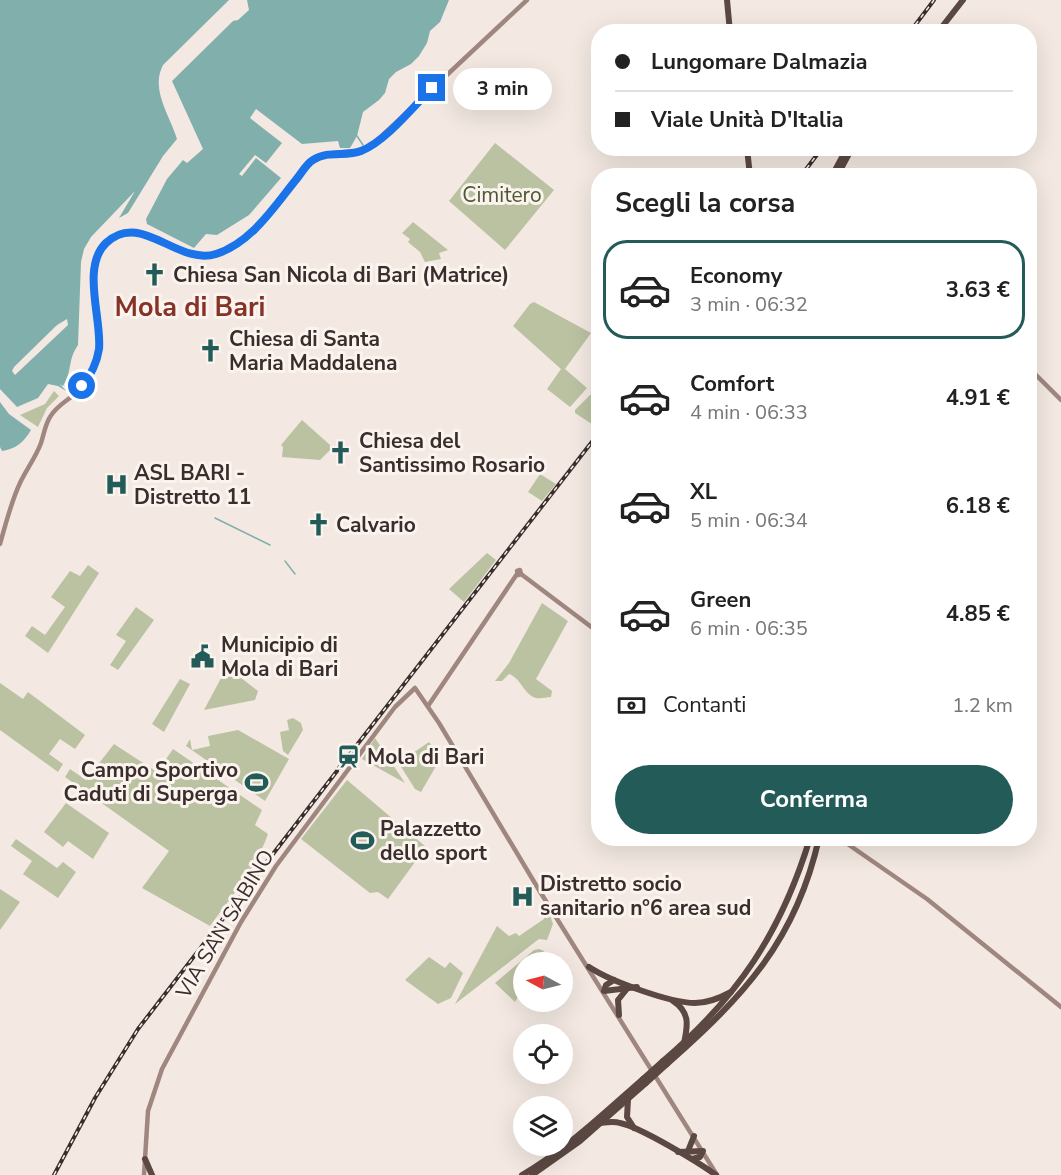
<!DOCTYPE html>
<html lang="it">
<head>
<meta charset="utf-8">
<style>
  body { margin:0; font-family:"Nunito Sans",sans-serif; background:#f2f2f2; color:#222; height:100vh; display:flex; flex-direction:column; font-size:22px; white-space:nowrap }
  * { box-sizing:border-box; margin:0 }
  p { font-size:20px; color:#767676 }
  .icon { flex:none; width:33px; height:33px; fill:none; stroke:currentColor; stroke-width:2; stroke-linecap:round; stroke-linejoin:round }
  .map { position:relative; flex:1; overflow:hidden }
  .side { position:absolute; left:591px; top:168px; width:446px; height:678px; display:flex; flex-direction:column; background:#fff; border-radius:24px; box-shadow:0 6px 24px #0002 }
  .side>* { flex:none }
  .hud { position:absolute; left:591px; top:24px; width:446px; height:132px; border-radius:24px; box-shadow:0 6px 24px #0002; display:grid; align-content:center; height:132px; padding:0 24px; background:#fff }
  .needle { width:39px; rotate:277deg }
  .controls { position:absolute; left:513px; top:952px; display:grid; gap:12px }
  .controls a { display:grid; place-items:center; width:60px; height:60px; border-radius:50%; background:#fff; box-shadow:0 6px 24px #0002; font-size:30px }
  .end { position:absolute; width:27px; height:27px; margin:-14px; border:8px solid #1a73e8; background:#fff; box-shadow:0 0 0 3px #fff }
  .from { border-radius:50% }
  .bubble { position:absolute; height:42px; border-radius:21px; background:#fff; box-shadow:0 6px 24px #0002; font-size:20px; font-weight:700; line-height:42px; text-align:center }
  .hud b { display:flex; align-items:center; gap:21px; height:57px; font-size:22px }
  .hud b+b { border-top:2px solid #e0e0e0 }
  .hud i { width:15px; height:15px; background:#222 }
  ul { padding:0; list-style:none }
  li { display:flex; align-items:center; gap:18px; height:99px; margin:0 12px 9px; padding:0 12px; border:3px solid transparent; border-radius:24px }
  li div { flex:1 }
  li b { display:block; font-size:22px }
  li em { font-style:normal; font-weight:700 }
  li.current { border-color:#225b58 }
  li>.icon { width:54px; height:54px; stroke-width:1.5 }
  h2 { padding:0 24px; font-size:27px; line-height:72px }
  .pay { display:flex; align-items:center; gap:15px; height:66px; padding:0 24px; font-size:22px }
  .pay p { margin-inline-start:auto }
  .cta { display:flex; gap:12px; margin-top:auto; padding:12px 24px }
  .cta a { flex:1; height:69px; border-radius:36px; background:#225b58; color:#fff; font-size:24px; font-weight:700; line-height:69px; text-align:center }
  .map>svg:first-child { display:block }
</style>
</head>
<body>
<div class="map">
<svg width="1061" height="1175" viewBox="0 0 1061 1175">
  <rect width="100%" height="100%" fill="#f3e9e2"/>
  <g fill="#bbc2a2">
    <path d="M495,143L554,190L505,250L449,201Z"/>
    <path d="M413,222L448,250L439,253L441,259L425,262L420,252L408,242L410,239L402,233Z"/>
    <path d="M534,302L591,333L565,369L587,388L570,407L547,389L561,369L513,326L530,304Z"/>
    <path d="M598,387V428L575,413V410Z"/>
    <path d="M54,391L59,396L47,408L38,427L20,415L45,404Z"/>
    <path d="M302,420L330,445L331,449L320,460L282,457L283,447L281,445Z"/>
    <path d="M540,474L556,484L542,501L528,492Z"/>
    <path d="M487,553L496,560L464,602L449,589Z"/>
    <path d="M88,565L99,573L48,653L25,636L32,626L45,635L65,607L51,597L70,571L80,576Z"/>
    <path d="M542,603L568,621L536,679L552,691L551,697C546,697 541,699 536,698C523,694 522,679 509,674L502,681H495L509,663Z"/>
    <path d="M136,607L154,620L118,670L110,665L126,641L116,635Z"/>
    <path d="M227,667L258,691L255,700L204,710Z"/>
    <path d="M180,679L190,684L164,732L152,724Z"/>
    <path d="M0,683L23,699L28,692L85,735L75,749L60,739L49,754L63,764L58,772L0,730Z"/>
    <path d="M293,718L301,723L303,730L288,755L283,751L280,732L289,730L287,720Z"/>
    <path d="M238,730L289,759L265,801L186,746L190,739L192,750L210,746L208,736Z"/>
    <path d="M375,738L405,783L362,759Z"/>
    <path d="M429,742L432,746L429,749L439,761L421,792L415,789L393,754L398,751L410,755Z"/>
    <path d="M114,744L157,772L173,749L262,810L255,825L268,834C255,870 232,896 210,926L142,888L169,851L65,777L70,769L86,780Z"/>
    <path d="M347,780L426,847L388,899L378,892L370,893L301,839Z"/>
    <path d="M66,803L109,833L93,859L68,841L63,847L44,832Z"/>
    <path d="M16,839L57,868L63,862L76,872L58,898L23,874L32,861L11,846Z"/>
    <path d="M0,889L20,902L0,930Z"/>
    <path d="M547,906L553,924L547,940L539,939L535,942L455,1004L497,926L509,936L516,933L519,936L544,919L542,909Z"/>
    <path d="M539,949L544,951L537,963H524L523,989L515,1002L495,983L534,950Z"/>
    <path d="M429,957L445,968L450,962L463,973L451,998L438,1004L405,980Z"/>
  </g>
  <g fill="#81afac" fill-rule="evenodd">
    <path d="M0,0H229L163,65C150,90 170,115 177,139L163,156L128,213L119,218L135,191L91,237L84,249L81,262L78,345C67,361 73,370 63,386L60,384L66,391L58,386L48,384L38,398L17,407L0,389ZM67,319L68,325L15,375L12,371L14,367L57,325Z"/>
    <path d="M247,0H449L440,22L430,31L427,43L419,56L411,64L396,72L389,79L385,93L379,100L363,112L357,136L350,148H340L338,141L302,144L256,109L250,118L282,143L266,163L255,155L239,174L242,176L256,158L281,178L249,215L217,235L206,234L194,248L147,224L146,219L167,179L183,160L187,163L203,149L172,81L233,21L238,20L249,10Z"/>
    <path d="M0,402L9,414L31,430C24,442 16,449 2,451L0,447Z"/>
  </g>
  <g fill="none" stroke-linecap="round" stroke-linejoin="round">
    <g stroke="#81afac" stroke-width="1.5">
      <path d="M357,136L363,145"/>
      <path d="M178,494L195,505"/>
      <path d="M215,518L270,545"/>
      <path d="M285,561L295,574"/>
    </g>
    <g stroke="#9f877f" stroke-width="4.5">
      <path d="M1029,368L1061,400"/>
      <path d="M0,544C6,523 11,502 20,483C26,470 36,457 41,443C44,434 45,425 50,417C56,406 67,401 76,393C88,383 95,368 98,353C105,321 78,265 110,240C143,215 177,261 213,254C255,246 282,189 310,162C326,147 353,157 371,146L527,0"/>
      <path d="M520,570L521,574L518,575L517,571Z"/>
      <path d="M521,574L598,632"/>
      <path d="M428,706L517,574"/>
      <path d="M839,838L927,899L1061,1007"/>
      <path d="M144,1175L148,1111L162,1069L241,922L276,866L395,707L415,688L439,723L539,890L717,1175"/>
    </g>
    <g stroke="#5b4843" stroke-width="6">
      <path d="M727,0L730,32"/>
      <path d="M938,32L963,0"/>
      <path d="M747,148L750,176"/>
      <path d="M832,176L847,148"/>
      <path d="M837,176L852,148"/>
      <path d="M589,967C610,981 670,1003 695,1003C708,1003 720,998 731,992"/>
      <path d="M614,980L606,985L604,991L637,987"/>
      <path d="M673,1001C690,1012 688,1025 684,1043"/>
      <path d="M619,1015L618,1000L626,990"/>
      <path d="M663,1061C738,997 781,933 810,838"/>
      <path d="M667,1064C743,997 796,941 819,838"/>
      <path d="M628,1099L627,1117L634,1128"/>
      <path d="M601,1123C608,1122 614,1121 620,1123C640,1127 698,1162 716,1175"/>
      <path d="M688,1151L694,1136"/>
      <path d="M678,1152L703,1151L700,1157L692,1159"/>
      <path d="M145,1159L152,1175"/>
      <path d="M522,1175C567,1149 604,1113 643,1079"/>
      <path d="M532,1175L580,1141L646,1083"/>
    </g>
    <defs>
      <g id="rail">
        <path d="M910,32L934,0"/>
        <path d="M801,176L822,148"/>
        <path d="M339,768L598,434"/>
        <path d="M54,1175L95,1098L138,1029L337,771"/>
      </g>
    </defs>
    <use href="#rail" stroke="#3a2e2c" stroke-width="4"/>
    <use href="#rail" stroke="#faf3ee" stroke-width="1.5" stroke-dasharray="4.5" stroke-linecap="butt"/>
    <g stroke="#5b4843" stroke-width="6">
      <path d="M643,1079L663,1061"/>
      <path d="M646,1083L667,1064"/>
    </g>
  </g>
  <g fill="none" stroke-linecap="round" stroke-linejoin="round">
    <path stroke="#1a73e8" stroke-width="8" d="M82,386C91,375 97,362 99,349C102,319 81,267 106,243C141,210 177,266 216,254C251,243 274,207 295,181C301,174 306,164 313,160C328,150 346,157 361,151C385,142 414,106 432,88"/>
  </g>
  <defs>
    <symbol id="church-bare" viewBox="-9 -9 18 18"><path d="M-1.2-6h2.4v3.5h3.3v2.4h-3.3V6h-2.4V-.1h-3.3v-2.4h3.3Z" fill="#225b58" stroke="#faf3ee" stroke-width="2.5" paint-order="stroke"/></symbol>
    <symbol id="hospital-bare" viewBox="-9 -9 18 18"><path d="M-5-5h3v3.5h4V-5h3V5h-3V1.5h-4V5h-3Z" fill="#225b58" stroke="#faf3ee" stroke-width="2.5" paint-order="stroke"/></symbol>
    <symbol id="civic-bare" viewBox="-9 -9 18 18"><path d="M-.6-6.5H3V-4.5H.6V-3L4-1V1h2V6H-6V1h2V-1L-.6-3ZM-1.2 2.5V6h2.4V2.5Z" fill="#225b58" stroke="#faf3ee" stroke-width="2.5" paint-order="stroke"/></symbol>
    <symbol id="station-bare" viewBox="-9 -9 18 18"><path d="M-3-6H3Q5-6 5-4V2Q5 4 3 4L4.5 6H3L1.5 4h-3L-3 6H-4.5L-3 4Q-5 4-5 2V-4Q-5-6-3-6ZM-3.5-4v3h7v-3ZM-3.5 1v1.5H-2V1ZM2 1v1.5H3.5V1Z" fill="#225b58" stroke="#faf3ee" stroke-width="2.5" paint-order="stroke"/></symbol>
    <symbol id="stadium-bare" viewBox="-9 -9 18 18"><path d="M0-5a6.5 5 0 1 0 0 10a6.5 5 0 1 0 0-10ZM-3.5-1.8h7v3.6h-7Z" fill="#225b58" stroke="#faf3ee" stroke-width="2.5" paint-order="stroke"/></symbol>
  </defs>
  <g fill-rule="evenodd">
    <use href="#church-bare" x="138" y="258" width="33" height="33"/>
    <use href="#church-bare" x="194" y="334" width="33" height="33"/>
    <use href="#church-bare" x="324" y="436" width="33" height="33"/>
    <use href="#hospital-bare" x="100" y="468" width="33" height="33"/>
    <use href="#church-bare" x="302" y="508" width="33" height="33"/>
    <use href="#civic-bare" x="186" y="640" width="33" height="33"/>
    <use href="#station-bare" x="332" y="740" width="33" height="33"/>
    <use href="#stadium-bare" x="240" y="766" width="33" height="33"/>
    <use href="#stadium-bare" x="346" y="824" width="33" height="33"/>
    <use href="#hospital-bare" x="506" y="880" width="33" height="33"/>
  </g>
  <g text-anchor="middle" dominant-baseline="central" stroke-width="6" stroke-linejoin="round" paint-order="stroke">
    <g font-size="21" fill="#4e5830" stroke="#faf3ee">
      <text x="502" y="195">Cimitero</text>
    </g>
    <g font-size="21" font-weight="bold" fill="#3a2e2c" stroke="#faf3ee" text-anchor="start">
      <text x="173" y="275">Chiesa San Nicola di Bari (Matrice)</text>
      <text x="229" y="339">Chiesa di Santa<tspan x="229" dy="24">Maria Maddalena</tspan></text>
      <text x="359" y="441">Chiesa del<tspan x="359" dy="24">Santissimo Rosario</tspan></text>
      <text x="134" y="473">ASL BARI -<tspan x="134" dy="24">Distretto 11</tspan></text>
      <text x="336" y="525">Calvario</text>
      <text x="221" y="645">Municipio di<tspan x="221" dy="24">Mola di Bari</tspan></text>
      <text x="367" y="757">Mola di Bari</text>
      <text x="238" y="770" text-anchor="end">Campo Sportivo<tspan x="238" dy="24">Caduti di Superga</tspan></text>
      <text x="380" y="829">Palazzetto<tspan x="380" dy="24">dello sport</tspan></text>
      <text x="540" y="884">Distretto socio<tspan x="540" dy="24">sanitario n°6 area sud</tspan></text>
    </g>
    <g font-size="21" fill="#3a2e2c" stroke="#faf3ee">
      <text transform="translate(225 924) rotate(-59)">VIA SAN SABINO</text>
    </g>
    <g font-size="27" font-weight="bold" fill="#873227" stroke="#faf3ee">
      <text x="190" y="307">Mola di Bari</text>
    </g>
  </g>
</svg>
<div class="controls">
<a><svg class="needle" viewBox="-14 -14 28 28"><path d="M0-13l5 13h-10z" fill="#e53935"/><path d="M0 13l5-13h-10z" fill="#767676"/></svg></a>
<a><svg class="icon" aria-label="locate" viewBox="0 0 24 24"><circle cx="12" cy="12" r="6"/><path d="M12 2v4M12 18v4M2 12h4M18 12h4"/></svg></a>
<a><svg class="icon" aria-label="layers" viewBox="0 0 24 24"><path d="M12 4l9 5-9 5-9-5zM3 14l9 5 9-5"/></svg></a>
</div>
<i class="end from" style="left:82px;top:386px"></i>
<i class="end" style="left:432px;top:88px"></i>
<div class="bubble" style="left:453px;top:68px;width:99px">3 min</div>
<div class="hud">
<b><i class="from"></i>Lungomare Dalmazia</b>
<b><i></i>Viale Unità D'Italia</b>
</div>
<section class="side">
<h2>Scegli la corsa</h2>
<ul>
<li class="current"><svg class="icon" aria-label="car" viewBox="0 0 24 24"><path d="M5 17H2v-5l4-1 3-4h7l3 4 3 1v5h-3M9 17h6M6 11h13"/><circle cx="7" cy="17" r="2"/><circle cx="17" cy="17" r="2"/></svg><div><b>Economy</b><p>3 min · 06:32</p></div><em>3.63 €</em></li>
<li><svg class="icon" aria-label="car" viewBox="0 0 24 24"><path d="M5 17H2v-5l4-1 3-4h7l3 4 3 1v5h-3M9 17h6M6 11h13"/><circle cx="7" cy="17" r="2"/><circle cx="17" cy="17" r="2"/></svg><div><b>Comfort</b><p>4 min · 06:33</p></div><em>4.91 €</em></li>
<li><svg class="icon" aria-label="car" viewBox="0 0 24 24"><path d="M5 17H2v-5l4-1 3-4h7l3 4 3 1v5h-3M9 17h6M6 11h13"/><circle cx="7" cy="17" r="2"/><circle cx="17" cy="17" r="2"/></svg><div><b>XL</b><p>5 min · 06:34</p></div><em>6.18 €</em></li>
<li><svg class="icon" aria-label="car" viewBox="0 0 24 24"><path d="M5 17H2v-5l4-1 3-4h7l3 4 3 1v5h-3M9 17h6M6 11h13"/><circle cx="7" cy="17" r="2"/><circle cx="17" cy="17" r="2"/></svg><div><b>Green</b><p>6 min · 06:35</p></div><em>4.85 €</em></li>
</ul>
<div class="pay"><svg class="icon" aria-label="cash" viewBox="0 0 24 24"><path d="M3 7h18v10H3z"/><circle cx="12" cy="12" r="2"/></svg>Contanti<p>1.2 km</p></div>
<div class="cta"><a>Conferma</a></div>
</section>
</div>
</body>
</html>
